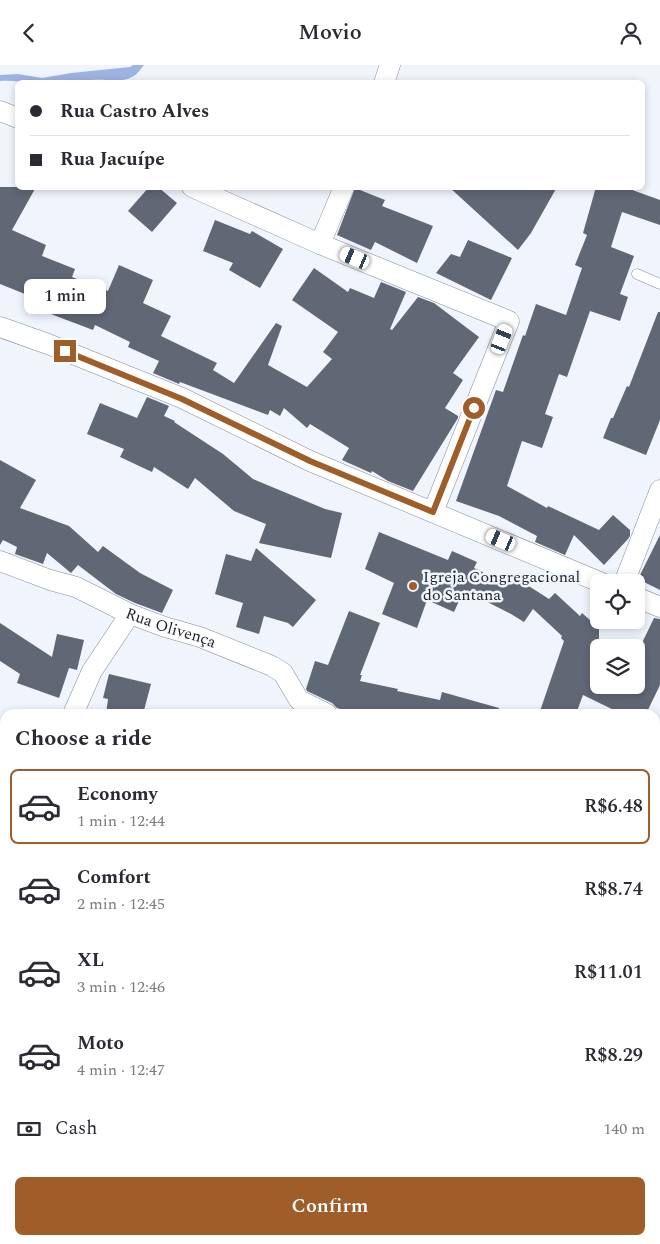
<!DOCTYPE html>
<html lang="en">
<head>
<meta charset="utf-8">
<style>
  body { margin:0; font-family:Spectral,serif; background:#f7f7f7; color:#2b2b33; height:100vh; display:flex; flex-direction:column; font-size:19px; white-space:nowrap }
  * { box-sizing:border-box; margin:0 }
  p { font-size:16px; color:#7c7c81 }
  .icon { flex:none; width:28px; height:28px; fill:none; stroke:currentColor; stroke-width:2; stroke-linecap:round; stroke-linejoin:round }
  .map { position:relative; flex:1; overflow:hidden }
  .drawer { position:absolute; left:0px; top:644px; width:660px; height:536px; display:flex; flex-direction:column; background:#fff; border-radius:15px 15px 0 0; box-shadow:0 2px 8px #0003 }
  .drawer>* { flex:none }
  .hud { position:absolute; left:15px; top:15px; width:630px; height:110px; border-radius:8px; box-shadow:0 2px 8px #0003; display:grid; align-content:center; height:110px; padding:0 15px; background:#fff }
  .buttons { position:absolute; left:590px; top:509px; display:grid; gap:10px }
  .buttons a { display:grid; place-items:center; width:55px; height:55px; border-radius:8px; background:#fff; box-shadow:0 2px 8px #0003; font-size:25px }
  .end { position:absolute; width:22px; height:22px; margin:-11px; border:6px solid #9e5d29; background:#fff; box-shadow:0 0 0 2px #fff }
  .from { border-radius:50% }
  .bubble { position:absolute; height:35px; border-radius:8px; background:#fff; box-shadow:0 2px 8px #0003; font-size:16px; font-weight:600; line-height:35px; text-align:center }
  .car { position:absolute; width:15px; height:30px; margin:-15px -8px; border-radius:6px; box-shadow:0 0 4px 1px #0007; background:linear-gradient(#fff 24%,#345 0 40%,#fff 0 76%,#345 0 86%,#fff 0) }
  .hud b { display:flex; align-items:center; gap:18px; height:48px; font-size:19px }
  .hud b+b { border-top:1px solid #e1e1e2 }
  .hud i { width:12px; height:12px; background:#2b2b33 }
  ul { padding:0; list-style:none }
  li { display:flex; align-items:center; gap:15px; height:75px; margin:0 10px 8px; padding:0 5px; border:2px solid transparent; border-radius:8px }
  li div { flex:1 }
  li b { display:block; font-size:19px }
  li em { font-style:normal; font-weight:600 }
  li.selected { border-color:#9e5d29 }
  li>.icon { width:45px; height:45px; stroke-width:1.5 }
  h2 { padding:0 15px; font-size:22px; line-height:60px }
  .pay { display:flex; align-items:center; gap:12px; height:55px; padding:0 15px; font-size:19px }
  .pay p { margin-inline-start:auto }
  .action { display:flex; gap:10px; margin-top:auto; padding:10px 15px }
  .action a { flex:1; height:58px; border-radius:8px; background:#9e5d29; color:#fff; font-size:20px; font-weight:600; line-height:58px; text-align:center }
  header { display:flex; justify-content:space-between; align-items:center; height:65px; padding:0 15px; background:#fff; font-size:22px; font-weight:600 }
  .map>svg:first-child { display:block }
</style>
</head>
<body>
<header><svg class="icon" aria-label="back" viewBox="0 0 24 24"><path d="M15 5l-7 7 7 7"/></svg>Movio<svg class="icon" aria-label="person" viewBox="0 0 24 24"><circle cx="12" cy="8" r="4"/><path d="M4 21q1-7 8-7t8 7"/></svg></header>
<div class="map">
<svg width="660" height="1179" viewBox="0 0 660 1179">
  <rect width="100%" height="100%" fill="#eff4fd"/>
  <g fill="#d9b8a2">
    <path d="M0,716L5,718V777L0,779Z"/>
    <path d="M5,812V1175H39V1179H0V818Z"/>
    <path d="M660,956V1151L655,1143V957Z"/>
    <path d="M140,1175H600V1179H158Z"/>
  </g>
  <path fill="#9db4e3" d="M133,0H144C140,5 137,10 130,13C118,18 105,14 92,15C72,16 51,19 31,17C20,17 11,15 0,16V10L18,9L42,13L71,8L130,2Z"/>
  <g fill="#606775">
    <path d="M0,122H36L12,165L46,180L42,191L75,204L72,212L108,226L119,200L153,215L143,238L171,251L161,271L217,298L213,305L234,318L276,258L282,261L268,300L307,322L332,294L323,287L338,267L292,235L314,203L348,227L350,223L374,233L381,217L406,227L390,264L392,265L418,232L434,238L479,272L453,308L463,315L445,343L458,351V353L413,426L388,416L372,406L371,408L342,395L349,383L310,359L307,363L284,343L280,351L270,345L268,350L180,317L179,319L153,308L159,296L128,282L130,277L95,260L93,265L27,240L30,231L0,219Z"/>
    <path d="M149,122H158L177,138L152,167L128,146Z"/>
    <path d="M449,122H557L531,168L518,185Z"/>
    <path d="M596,122H624L660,135V160L622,147L611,182L634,191L620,229L628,232L620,256L590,246L567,312L559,309L545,349L553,352L542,383L522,376L507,421L547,443L548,441L599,465L613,450L630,465V471L628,474L604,500L574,470L565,490L535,477L537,471L499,451L456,436L496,325L503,327L523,270L525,271L536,239L566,250L582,203L575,200L587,170L583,168Z"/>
    <path d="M355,123L385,135L382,141L433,161L417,198L375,177L371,185L337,170Z"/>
    <path d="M215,155L250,169L252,166L283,184L260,223L229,205L233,198L203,186Z"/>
    <path d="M468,175L512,193L491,235L436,208L451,189L460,192Z"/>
    <path d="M658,247H660V355L646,390L603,373L611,353H613L627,321L629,322Z"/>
    <path d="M147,332L169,341L164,351L175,356L174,357L223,389L253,414L325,444L342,448L331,493L259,478L266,459L234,446L195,413L188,424L154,402L152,407L120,392L124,384L87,369L100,338L137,353Z"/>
    <path d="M0,395L36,415L20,443L69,461L98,487L103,481L140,508L173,525L162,548L135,538L116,529L78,500L71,508L47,488L43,499L15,489L17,482L3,475L0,480Z"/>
    <path d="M379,467L448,495L452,486L477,497L474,503L503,517L510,509L549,534L555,528L580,551L582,548L599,563V620H636V576L642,578L654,553L660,554V620L646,649H622L583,630L576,649H539L564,576L561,573L562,571L533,544L524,557L511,549L464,525L454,547L427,535L417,563L382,549L394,518L365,504Z"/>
    <path d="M660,470V525L638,514Z"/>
    <path d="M256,483L316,535L293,562L288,558L264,551L259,569L236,562L243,538L215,529L226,489L251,496Z"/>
    <path d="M349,546L380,558L360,610H362L360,616L398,624L397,626L440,635L442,627L499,643L498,649H358L337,643L332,638L307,626L306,624L315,596L328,600Z"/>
    <path d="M0,558L52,592L57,569L84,575L77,605L69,603L59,633L17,618L20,609L0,596Z"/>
    <path d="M109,609L151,619L143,649H106L108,634L103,633Z"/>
  </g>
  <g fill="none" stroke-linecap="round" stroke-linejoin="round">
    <defs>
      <path id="lane" d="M637,209L660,219"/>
      <g id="street">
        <path d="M384,18L390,0"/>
        <path d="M0,46L18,53"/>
        <path d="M192,122L320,179L509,256L433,447"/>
        <path d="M320,179L344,122"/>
        <path d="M0,262L48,279L182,333L310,396L602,518"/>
        <path id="s1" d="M0,496L50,515L76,522L130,549L165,562L200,572L272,601L283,608L299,635L327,649"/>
        <path d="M624,518L660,425"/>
        <path d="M636,532L660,542"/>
        <path d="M73,649L92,606L130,549"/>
        <path d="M655,770L660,769"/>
        <path d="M0,786L5,784"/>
        <path d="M0,814L5,807"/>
        <path d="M655,912L660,911"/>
        <path d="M655,1146L660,1155"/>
        <path d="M604,1179L605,1175"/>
      </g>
    </defs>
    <use href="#lane" stroke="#858c9b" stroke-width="11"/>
    <use href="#street" stroke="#858c9b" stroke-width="21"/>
    <use href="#lane" stroke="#fff" stroke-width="10"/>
    <use href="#street" stroke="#fff" stroke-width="20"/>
  </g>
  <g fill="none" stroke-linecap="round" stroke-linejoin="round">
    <path stroke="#9e5d29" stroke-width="6" d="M65,286L182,334L310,396L433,447L474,343"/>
  </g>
  <circle fill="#9e5d29" stroke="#eff4fd" stroke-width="2" cx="413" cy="521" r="5"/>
  <g text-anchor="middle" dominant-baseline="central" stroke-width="5" stroke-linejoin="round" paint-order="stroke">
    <g font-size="16" fill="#1e2127" stroke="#eff4fd" text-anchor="start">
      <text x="423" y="512">Igreja Congregacional<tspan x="423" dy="18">do Santana</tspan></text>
    </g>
    <g font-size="16" fill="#1e2127" stroke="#eff4fd">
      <text stroke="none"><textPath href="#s1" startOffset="184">Rua Olivença</textPath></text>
    </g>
  </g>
</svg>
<div class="buttons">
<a><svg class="icon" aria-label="locate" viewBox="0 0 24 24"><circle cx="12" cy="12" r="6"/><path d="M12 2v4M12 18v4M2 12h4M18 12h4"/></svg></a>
<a><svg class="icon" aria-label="layers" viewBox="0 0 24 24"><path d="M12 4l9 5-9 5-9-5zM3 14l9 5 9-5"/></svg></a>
</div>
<i class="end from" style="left:474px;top:343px"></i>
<i class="end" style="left:65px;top:286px"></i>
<div class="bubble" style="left:24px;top:214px;width:82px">1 min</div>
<i class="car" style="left:355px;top:193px;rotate:293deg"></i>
<i class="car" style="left:502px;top:274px;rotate:22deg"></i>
<i class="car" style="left:501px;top:475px;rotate:293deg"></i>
<div class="hud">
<b><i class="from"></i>Rua Castro Alves</b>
<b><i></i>Rua Jacuípe</b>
</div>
<section class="drawer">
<h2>Choose a ride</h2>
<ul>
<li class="selected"><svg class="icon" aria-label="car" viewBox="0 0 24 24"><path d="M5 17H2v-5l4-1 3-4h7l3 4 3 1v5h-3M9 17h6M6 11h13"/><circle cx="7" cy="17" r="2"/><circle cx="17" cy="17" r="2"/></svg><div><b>Economy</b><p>1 min · 12:44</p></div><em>R$6.48</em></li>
<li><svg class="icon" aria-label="car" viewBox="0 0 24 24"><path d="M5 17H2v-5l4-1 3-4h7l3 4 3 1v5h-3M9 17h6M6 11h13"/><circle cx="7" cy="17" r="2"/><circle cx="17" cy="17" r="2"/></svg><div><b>Comfort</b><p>2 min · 12:45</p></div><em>R$8.74</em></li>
<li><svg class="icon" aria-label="car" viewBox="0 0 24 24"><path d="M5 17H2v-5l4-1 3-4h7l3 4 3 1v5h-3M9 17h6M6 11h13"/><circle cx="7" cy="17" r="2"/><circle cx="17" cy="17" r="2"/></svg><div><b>XL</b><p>3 min · 12:46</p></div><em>R$11.01</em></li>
<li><svg class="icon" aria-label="car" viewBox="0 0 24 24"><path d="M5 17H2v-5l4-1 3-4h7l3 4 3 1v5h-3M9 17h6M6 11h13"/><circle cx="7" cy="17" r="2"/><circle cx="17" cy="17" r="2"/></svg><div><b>Moto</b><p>4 min · 12:47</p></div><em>R$8.29</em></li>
</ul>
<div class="pay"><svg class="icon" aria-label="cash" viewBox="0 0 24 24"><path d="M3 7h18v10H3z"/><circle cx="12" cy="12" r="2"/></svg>Cash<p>140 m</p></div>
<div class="action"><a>Confirm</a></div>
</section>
</div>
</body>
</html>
